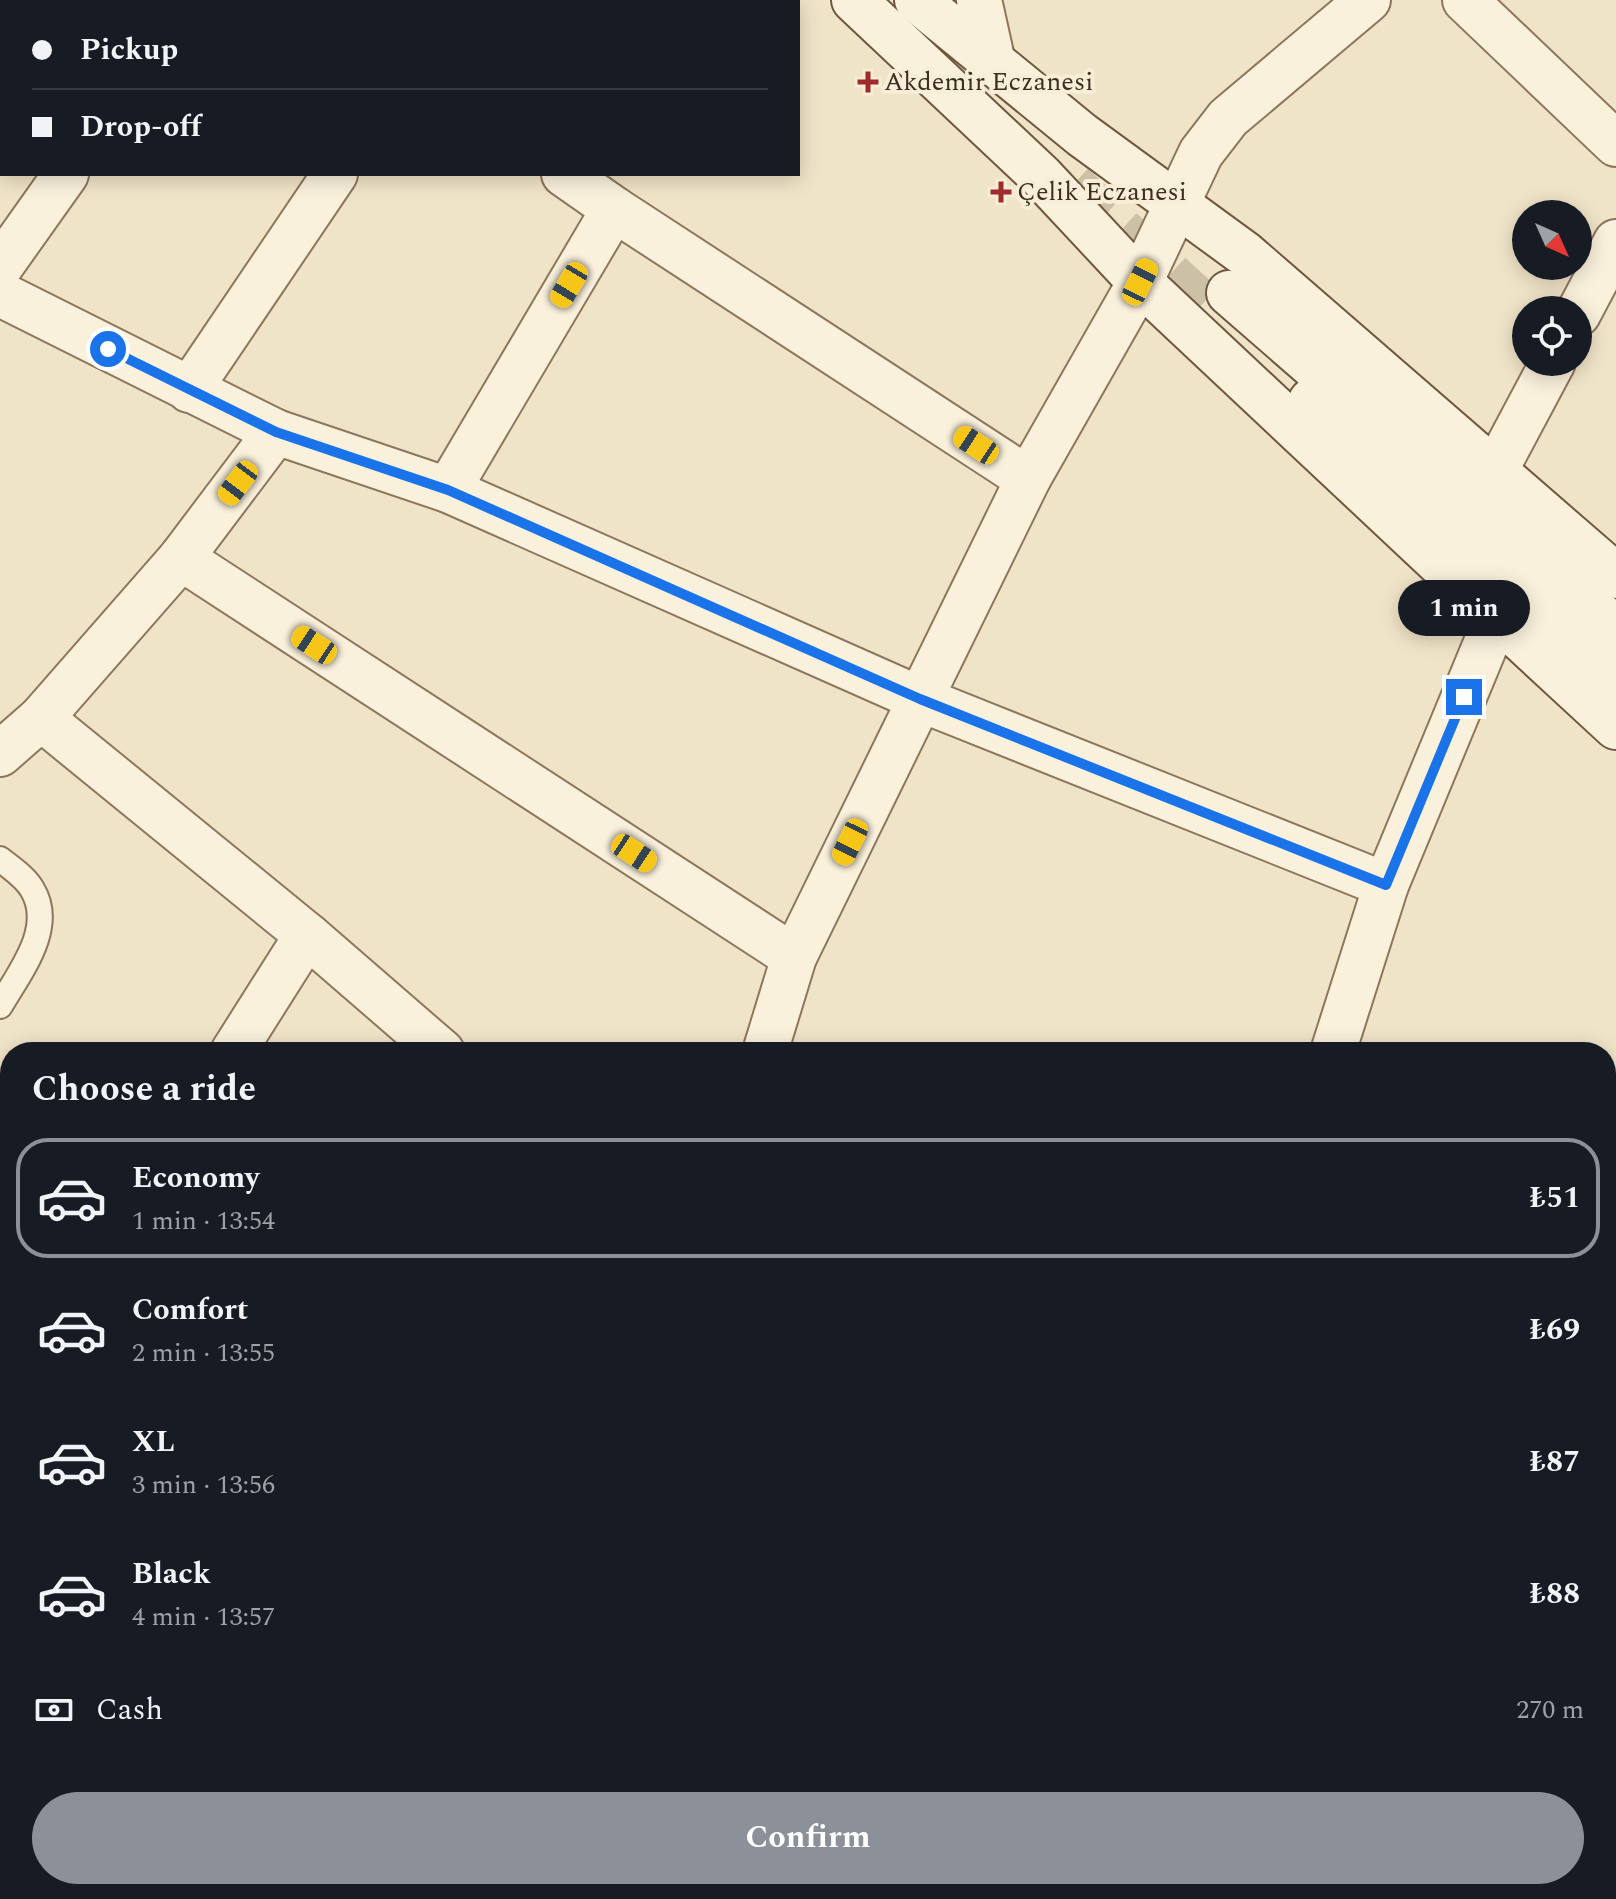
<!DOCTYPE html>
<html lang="en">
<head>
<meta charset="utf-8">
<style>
  body { margin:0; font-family:Spectral,serif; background:#20242c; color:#f1f3f6; height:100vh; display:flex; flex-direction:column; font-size:30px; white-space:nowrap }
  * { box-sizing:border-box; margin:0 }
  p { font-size:26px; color:#9ea1a6 }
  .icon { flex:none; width:44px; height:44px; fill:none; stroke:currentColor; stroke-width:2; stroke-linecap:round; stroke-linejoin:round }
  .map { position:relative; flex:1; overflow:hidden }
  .sheet { position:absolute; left:0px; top:1042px; width:1616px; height:858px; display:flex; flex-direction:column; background:#171b24; border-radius:32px 32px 0 0; box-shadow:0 4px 20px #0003 }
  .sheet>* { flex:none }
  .hud { position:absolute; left:0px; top:0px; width:800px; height:176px; box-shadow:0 4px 20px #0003; display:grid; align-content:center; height:176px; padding:0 32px; background:#171b24 }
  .needle { width:52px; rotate:135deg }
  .buttons { position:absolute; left:1512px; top:200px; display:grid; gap:16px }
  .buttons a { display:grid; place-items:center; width:80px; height:80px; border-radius:50%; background:#171b24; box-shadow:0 4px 20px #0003; font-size:40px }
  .end { position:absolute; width:36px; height:36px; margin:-18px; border:10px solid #1a73e8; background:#fff; box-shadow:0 0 0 4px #fff }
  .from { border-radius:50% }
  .bubble { position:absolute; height:56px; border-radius:28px; background:#171b24; box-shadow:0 4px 20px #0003; font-size:26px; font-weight:700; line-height:56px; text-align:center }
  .car { position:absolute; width:24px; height:48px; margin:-24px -12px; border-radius:10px; box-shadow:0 0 6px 2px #0007; background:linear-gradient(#f5c518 24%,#345 0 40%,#f5c518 0 76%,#345 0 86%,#f5c518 0) }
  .hud b { display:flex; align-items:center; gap:28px; height:76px; font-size:30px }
  .hud b+b { border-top:2px solid #363941 }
  .hud i { width:20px; height:20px; background:#f1f3f6 }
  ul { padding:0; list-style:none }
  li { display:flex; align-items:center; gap:24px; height:120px; margin:0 16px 12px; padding:0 16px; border:4px solid transparent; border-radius:32px }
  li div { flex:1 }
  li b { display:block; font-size:30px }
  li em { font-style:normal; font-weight:700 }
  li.current { border-color:#8c9099 }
  li>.icon { width:72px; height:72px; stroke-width:1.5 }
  h2 { padding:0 32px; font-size:36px; line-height:96px }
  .pay { display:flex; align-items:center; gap:20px; height:88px; padding:0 32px; font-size:30px }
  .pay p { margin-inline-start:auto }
  .primary-button { display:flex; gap:16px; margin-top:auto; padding:16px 32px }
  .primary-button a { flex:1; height:92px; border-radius:48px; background:#8c9099; color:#fff; font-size:32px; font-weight:700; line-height:92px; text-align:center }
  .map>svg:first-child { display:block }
</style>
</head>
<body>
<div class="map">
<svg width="1616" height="1899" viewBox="0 0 1616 1899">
  <rect width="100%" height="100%" fill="#f0e4c8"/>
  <path fill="#cf9f7d" stroke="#8d5f41" stroke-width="2" d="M1331,1890H1574L1590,1899H1334Z"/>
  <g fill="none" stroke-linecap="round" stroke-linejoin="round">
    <path stroke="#ccc0a6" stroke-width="44" stroke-dasharray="44 22" stroke-linecap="butt" d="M1073,185L1214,314"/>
    <defs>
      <path id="service" d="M0,859C11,868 25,877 32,889C56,928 19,973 0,1006"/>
      <g id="minor">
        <path d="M309,0L312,2"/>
        <path d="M979,0L993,63"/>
        <path d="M1465,0L1616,144"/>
        <path d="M189,2L190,0"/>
        <path d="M564,174L614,209L1028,479"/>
        <path d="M0,267L66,174"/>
        <path d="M0,294L276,432L448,490L920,699L1386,885"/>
        <path d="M1578,314L1616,242"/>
        <path d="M189,390L335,174"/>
        <path d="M1495,471L1553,362"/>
        <path d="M448,490L614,209"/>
        <path d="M181,558L794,957"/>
        <path d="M41,718L307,935L442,1052"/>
        <path d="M0,754L41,718L181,558L276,432"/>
        <path d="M233,1052L307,935"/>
        <path d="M765,1052L794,957L1028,479L1140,282L1201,153L1228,118L1368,0"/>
        <path d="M1333,1052L1386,885L1497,617"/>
        <path d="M1606,1448L1616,1453"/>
        <path d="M0,1577L10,1551"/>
        <path d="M0,1725L10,1728"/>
        <path d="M1606,1883L1616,1888"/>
        <path d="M427,1890L442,1899"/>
        <path d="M1015,1890L1030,1899"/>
        <path d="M1295,1890L1297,1899"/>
        <path d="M352,1899L358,1890"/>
        <path d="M854,1899L860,1890"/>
      </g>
      <g id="secondary">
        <path d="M854,0L1041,176L1140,282L1497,617L1616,727"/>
        <path d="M917,0L1082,135L1245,254L1616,576"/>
        <path d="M1229,293L1616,629"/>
        <path d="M1311,401L1616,677"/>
      </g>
    </defs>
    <use href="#service" stroke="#8d765c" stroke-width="28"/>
    <use href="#minor" stroke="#8d765c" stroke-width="48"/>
    <use href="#secondary" stroke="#6f573f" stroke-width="48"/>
    <use href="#service" stroke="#faf1dc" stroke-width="24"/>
    <use href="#minor" stroke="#faf1dc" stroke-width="44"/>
    <use href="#secondary" stroke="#faf1dc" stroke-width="44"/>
  </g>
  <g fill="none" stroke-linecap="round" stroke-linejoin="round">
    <path stroke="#1a73e8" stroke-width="10" d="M108,349L276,432L448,490L920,699L1386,885L1464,697"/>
  </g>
  <g fill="#9e2a2b" stroke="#f7eed8" stroke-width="3">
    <path d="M864 70h8v8h8v8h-8v8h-8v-8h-8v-8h8z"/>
    <path d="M997 180h8v8h8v8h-8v8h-8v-8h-8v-8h8z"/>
  </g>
  <g text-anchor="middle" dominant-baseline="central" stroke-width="8" stroke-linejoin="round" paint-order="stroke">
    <g font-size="26" fill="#3d2e20" stroke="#f7eed8" text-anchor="start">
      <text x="884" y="82">Akdemir Eczanesi</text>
      <text x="1017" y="192">Çelik Eczanesi</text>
    </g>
  </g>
</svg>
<div class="buttons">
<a><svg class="needle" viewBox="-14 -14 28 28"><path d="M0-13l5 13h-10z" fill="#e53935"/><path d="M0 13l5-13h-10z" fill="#9ea1a6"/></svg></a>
<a><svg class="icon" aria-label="locate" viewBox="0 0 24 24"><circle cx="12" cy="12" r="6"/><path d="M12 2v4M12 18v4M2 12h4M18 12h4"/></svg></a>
</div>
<i class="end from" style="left:108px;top:349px"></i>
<i class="end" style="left:1464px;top:697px"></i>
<div class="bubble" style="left:1398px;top:580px;width:132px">1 min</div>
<i class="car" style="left:1140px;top:282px;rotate:26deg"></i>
<i class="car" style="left:569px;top:285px;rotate:211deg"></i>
<i class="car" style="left:976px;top:445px;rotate:303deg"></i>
<i class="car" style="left:238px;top:483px;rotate:217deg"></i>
<i class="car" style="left:314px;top:645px;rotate:303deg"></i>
<i class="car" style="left:850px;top:842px;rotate:206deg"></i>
<i class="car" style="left:634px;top:853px;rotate:123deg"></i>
<div class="hud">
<b><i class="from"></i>Pickup</b>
<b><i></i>Drop-off</b>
</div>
<section class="sheet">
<h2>Choose a ride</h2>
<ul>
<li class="current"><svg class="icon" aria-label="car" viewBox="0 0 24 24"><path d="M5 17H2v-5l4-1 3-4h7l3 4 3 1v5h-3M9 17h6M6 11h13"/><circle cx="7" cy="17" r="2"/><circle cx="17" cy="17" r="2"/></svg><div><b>Economy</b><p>1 min · 13:54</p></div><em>₺51</em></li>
<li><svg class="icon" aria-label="car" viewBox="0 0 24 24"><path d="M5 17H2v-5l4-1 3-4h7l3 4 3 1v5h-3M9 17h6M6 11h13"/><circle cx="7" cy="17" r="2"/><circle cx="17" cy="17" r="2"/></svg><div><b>Comfort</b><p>2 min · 13:55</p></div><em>₺69</em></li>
<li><svg class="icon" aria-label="car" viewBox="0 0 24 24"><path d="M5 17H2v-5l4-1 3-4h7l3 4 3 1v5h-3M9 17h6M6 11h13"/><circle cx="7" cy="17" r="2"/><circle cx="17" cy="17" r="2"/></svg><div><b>XL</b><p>3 min · 13:56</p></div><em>₺87</em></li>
<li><svg class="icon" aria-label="car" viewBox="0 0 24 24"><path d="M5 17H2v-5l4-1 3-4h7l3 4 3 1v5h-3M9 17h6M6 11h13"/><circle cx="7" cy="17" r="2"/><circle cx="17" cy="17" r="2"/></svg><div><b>Black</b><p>4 min · 13:57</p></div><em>₺88</em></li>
</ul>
<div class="pay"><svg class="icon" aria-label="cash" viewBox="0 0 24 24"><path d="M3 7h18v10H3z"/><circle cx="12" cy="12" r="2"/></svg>Cash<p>270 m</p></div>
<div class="primary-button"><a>Confirm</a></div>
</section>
</div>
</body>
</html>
